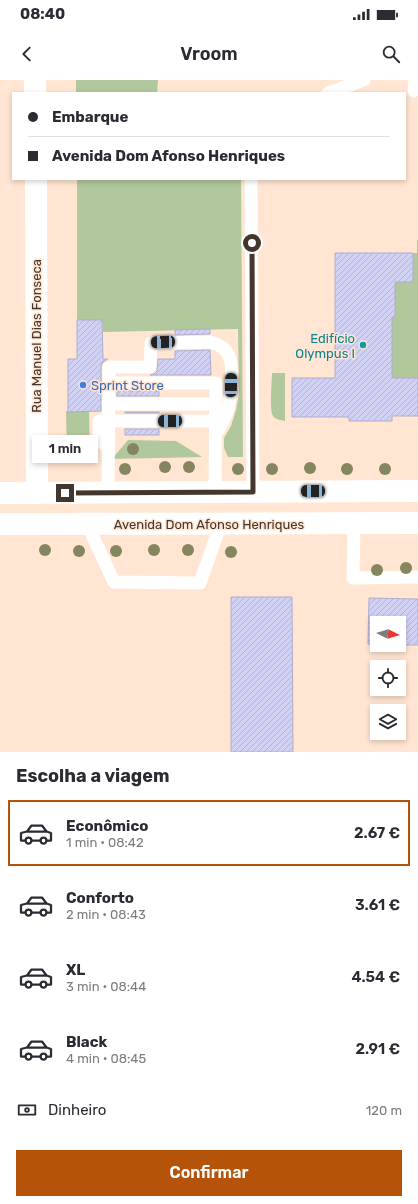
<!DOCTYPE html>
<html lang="pt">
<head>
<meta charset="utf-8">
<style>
  body { margin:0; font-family:Rubik,sans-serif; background:#f2f2f3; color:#2b2b33; height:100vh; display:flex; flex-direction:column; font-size:15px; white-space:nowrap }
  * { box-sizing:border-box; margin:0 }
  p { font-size:13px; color:#7c7c81 }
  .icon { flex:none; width:22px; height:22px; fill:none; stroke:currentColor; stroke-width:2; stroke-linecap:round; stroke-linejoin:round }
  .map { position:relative; height:672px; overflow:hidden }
  .drawer { display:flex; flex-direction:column; background:#fff; flex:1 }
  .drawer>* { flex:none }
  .hud { position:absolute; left:12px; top:12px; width:394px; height:88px; border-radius:0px; box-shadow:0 2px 6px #0003; display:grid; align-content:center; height:88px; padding:0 16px; background:#fff }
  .needle { width:26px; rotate:95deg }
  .tools { position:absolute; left:370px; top:536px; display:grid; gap:8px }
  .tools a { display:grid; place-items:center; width:36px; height:36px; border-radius:0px; background:#fff; box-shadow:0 2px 6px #0003; font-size:20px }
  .end { position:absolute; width:18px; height:18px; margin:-9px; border:5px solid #43372d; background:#fff; box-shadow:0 0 0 2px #fff }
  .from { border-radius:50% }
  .bubble { position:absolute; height:28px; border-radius:0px; background:#fff; box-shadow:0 2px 6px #0003; font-size:13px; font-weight:600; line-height:28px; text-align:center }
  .car { position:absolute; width:12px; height:24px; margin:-12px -6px; border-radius:5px; box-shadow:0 0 3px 1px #0007; background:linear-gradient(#222 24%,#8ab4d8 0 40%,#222 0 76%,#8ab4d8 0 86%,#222 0) }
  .hud b { display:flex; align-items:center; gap:14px; height:38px; font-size:15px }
  .hud b+b { border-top:1px solid #e1e1e2 }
  .hud i { width:10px; height:10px; background:#2b2b33 }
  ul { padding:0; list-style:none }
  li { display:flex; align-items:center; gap:12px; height:66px; margin:0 8px 6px; padding:0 8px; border:2px solid transparent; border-radius:0px }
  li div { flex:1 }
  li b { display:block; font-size:15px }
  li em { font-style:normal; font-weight:600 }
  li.on { border-color:#b45309 }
  li>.icon { width:36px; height:36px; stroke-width:1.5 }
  h2 { padding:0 16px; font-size:18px; line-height:48px }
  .pay { display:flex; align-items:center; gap:10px; height:44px; padding:0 16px; font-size:15px }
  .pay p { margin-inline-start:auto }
  .primary-button { display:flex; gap:8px; margin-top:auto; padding:8px 16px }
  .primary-button a { flex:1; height:46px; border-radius:0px; background:#b45309; color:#fff; font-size:16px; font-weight:600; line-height:46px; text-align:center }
  .status { display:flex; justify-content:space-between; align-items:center; height:28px; padding:0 20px; background:#fff; direction:ltr }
  .status svg { height:11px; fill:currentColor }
  header { display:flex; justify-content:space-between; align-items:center; height:52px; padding:0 16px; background:#fff; font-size:18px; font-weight:600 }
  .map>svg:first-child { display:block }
</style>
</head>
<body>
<div class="status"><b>08:40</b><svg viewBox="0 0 49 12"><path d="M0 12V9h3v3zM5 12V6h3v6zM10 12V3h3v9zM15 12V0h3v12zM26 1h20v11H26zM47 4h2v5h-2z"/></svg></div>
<header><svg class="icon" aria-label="back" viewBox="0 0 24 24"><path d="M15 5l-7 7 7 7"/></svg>Vroom<svg class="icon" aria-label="search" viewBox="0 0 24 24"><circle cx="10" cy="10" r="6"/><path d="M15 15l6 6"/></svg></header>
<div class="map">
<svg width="418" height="672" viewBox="0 0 418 672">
  <defs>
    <pattern id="building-hatch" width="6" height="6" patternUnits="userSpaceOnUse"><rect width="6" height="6" fill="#d1d1f4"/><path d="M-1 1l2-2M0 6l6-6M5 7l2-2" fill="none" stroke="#b5b4d2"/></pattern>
  </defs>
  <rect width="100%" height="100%" fill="#ffe5d2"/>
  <g fill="#b1c79c">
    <path d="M76,0H158L157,13H76Z"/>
    <path d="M77,99H241L243,377H228L224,368V358L231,346L236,330L239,314L238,249L103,252L102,240H77Z"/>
    <path d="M417,160H418V298H392V237H395V202L413,201V173H417Z"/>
    <path d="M272,293H285V341C281,340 276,340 273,336C269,328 272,303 272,293Z"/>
    <path d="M66,331H89L90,379L67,380Z"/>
    <path d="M128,360L176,361L202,377L112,379Z"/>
  </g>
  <g fill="url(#building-hatch)" stroke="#adadce">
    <path d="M335,173H413V202H395V237H392V298H418V336H392V341H349V337H292V298H335Z"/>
    <path d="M77,240H102L103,279H108L102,283L101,287V331L68,332V279H77Z"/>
    <path d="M210,249V254L175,255V250Z"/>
    <path d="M209,270H210L211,295H150L154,294L157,291L158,279H175V271Z"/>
    <rect x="117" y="311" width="42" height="5"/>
    <rect x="125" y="332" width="34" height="1"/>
    <rect x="125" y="349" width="34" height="6"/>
    <path d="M231,517H292L293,672H231Z"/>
    <path d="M369,518L418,519V565H399V543H377V564H368Z"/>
  </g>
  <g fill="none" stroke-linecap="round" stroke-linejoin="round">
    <g stroke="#fff" stroke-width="13">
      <path d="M414,11L415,0"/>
      <path d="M328,13L364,0"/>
      <path d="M251,99L253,412"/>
      <path d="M109,303V287H150L151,263L210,262C219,264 227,269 230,279C233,289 231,321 227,332C225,338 221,345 218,351"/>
      <path d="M108,324H216"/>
      <path d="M108,367L99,360V341H216"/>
      <path d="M108,413L109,303H216L215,412"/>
      <path d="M354,443L353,498L418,497"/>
      <path d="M87,444L114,502L200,503L221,443"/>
    </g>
    <g stroke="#fff" stroke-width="22">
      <path d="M35,0V13"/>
      <path d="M36,99L37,413"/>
    </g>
    <g stroke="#fff" stroke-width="22">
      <path d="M0,413L418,411"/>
      <path d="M0,444L418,443"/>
    </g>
  </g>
  <g fill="#858560">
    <circle cx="133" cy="369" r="6"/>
    <circle cx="165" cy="387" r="6"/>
    <circle cx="189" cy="387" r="6"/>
    <circle cx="310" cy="388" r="6"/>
    <circle cx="125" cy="389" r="6"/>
    <circle cx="238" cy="389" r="6"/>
    <circle cx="272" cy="389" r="6"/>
    <circle cx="347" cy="389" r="6"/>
    <circle cx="385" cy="389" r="6"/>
    <circle cx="45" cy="470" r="6"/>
    <circle cx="154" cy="470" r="6"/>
    <circle cx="188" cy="470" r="6"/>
    <circle cx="79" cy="471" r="6"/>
    <circle cx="116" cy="471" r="6"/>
    <circle cx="231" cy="472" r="6"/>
    <circle cx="406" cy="488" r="6"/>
    <circle cx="377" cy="490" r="6"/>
  </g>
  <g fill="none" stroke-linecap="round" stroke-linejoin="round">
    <path stroke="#43372d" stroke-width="5" d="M65,413L253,412L252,163"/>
  </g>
  <circle fill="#0f9aa8" stroke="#ffe5d2" stroke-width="1.5" cx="363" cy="265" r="4"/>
  <circle fill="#3f7fe0" stroke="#ffe5d2" stroke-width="1.5" cx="83" cy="305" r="4"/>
  <g text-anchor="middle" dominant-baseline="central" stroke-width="3" stroke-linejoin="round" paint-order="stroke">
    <g font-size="13" fill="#43372d" stroke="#ffe5d2">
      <text transform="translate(36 256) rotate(-90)">Rua Manuel Dias Fonseca</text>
      <text x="209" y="444">Avenida Dom Afonso Henriques</text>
    </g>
    <g font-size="13" fill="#0d838f" stroke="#ffe5d2" text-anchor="end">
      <text x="355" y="258">Edifício<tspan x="355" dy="15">Olympus I</tspan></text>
    </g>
    <g font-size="13" fill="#366cbe" stroke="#ffe5d2" text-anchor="start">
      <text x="91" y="305">Sprint Store</text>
    </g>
  </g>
</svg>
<div class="tools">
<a><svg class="needle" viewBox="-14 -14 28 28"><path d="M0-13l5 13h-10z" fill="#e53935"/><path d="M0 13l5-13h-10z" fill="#7c7c81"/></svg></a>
<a><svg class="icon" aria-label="locate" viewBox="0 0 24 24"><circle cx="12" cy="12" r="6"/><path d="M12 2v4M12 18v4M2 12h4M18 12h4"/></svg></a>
<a><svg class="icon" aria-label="layers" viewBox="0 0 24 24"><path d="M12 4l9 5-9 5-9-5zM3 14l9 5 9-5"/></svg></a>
</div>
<i class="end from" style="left:252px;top:163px"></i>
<i class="end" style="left:65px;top:413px"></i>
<div class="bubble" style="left:32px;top:355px;width:66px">1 min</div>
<i class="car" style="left:163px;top:262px;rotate:268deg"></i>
<i class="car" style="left:231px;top:305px;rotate:1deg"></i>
<i class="car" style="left:170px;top:341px;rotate:269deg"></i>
<i class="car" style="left:313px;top:411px;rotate:270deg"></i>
<div class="hud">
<b><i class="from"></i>Embarque</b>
<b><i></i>Avenida Dom Afonso Henriques</b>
</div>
</div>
<section class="drawer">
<h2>Escolha a viagem</h2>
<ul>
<li class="on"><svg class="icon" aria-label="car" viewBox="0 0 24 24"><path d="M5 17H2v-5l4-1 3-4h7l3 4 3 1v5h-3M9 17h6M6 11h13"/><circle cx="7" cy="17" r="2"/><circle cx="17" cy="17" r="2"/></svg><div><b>Econômico</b><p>1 min · 08:42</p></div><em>2.67 €</em></li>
<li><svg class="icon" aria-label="car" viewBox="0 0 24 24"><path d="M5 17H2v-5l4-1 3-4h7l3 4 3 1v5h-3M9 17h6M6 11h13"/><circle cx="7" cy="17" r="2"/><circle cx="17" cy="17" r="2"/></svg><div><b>Conforto</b><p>2 min · 08:43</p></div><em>3.61 €</em></li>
<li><svg class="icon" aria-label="car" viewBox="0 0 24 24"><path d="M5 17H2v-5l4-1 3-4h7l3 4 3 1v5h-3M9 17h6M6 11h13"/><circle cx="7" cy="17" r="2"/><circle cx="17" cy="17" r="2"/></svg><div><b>XL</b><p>3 min · 08:44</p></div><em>4.54 €</em></li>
<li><svg class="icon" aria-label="car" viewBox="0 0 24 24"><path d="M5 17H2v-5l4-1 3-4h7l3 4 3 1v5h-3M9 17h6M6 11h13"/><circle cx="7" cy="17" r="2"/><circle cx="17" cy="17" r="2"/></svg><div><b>Black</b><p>4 min · 08:45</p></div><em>2.91 €</em></li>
</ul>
<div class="pay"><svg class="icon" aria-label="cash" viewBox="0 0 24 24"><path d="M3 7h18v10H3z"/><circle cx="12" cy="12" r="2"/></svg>Dinheiro<p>120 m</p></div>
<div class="primary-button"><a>Confirmar</a></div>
</section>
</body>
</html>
